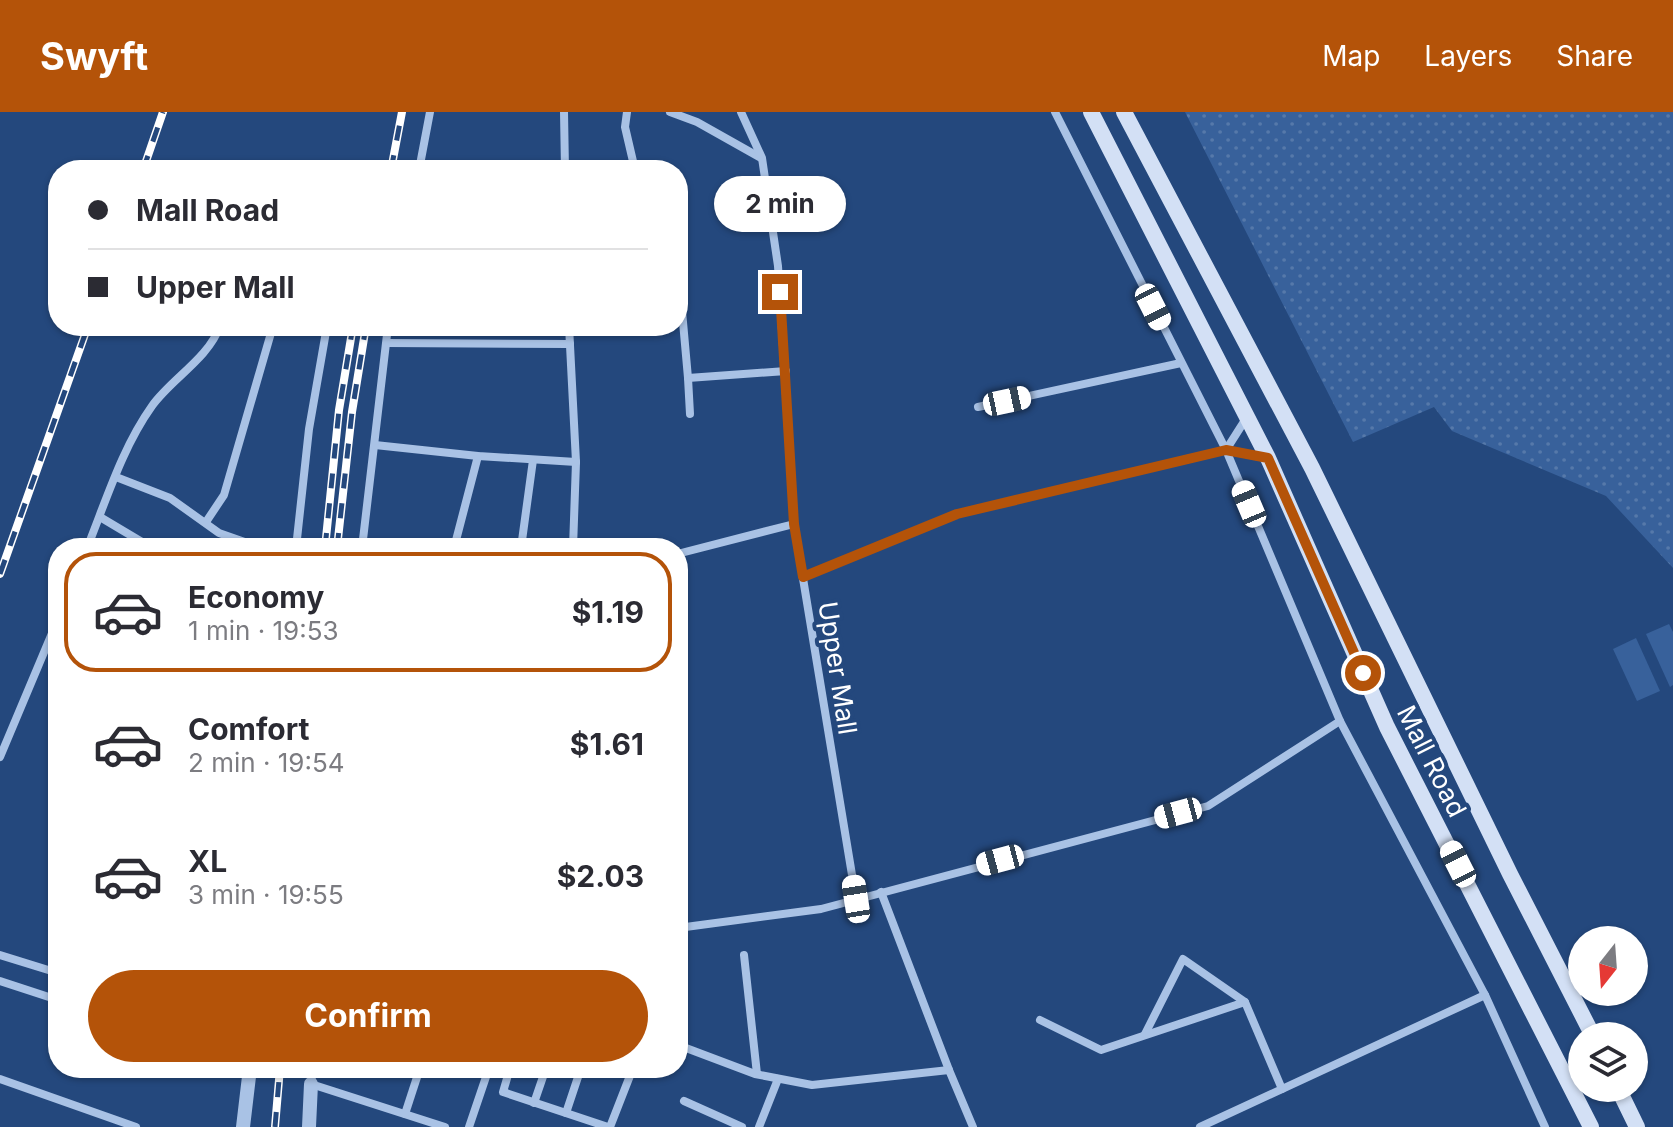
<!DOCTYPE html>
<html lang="en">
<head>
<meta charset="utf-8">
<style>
  body { margin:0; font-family:Inter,sans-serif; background:#f2f2f3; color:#2b2b33; height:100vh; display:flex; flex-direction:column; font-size:30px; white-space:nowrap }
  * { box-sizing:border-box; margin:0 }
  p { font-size:26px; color:#7c7c81 }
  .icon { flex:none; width:44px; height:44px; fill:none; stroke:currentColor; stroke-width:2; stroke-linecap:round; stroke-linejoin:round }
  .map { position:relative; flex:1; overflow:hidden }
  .sheet { position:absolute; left:48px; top:426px; width:640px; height:540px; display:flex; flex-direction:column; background:#fff; border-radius:32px; box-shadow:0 2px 6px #0004 }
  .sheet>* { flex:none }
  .banner { position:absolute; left:48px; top:48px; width:640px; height:176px; border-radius:32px; box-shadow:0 2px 6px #0004; display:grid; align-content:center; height:176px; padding:0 40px; background:#fff }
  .needle { width:52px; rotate:197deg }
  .fabs { position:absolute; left:1568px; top:814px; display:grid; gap:16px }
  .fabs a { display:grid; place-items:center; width:80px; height:80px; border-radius:50%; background:#fff; box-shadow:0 2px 6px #0004; font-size:40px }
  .end { position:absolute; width:36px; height:36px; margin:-18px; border:10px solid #b45309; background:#fff; box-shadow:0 0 0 4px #fff }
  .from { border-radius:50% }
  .bubble { position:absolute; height:56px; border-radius:28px; background:#fff; box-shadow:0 2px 6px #0004; font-size:26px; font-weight:700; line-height:56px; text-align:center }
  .car { position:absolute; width:24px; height:48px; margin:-24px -12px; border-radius:10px; box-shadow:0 0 6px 2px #0007; background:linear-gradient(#fff 24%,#345 0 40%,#fff 0 76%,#345 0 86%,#fff 0) }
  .banner b { display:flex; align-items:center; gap:28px; height:76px; font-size:30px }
  .banner b+b { border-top:2px solid #e1e1e2 }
  .banner i { width:20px; height:20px; background:#2b2b33 }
  ul { padding:14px 0 0; list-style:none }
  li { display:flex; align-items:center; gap:24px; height:120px; margin:0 16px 12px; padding:0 24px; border:4px solid transparent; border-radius:32px }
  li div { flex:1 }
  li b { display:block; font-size:30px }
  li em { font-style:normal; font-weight:700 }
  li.current { border-color:#b45309 }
  li>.icon { width:72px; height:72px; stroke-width:1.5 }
  .primary-button { display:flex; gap:16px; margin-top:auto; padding:16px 40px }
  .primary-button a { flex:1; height:92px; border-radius:48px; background:#b45309; color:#fff; font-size:32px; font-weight:700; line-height:92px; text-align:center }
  header { display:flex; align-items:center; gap:48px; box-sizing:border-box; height:112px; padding:0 40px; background:#b45309; color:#fff }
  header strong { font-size:38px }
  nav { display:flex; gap:44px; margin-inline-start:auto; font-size:28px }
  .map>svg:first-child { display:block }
</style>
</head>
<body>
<header>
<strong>Swyft</strong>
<nav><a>Map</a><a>Layers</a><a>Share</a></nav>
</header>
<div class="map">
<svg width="1673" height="1015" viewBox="0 0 1673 1015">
  <defs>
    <pattern id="green-dots" width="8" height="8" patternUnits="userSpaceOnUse" patternTransform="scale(2)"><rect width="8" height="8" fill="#38619b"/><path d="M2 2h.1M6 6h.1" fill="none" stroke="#5679aa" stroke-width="1.8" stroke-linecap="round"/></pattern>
  </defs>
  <rect width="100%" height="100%" fill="#24487d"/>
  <path fill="url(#green-dots)" d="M1185,0H1673V456L1606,384L1452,319L1434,295L1353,330Z"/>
  <g fill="#38619b">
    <path d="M1669,512L1673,520V573L1670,575L1646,522Z"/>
    <path d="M1636,526L1660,579L1637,589L1613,537Z"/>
  </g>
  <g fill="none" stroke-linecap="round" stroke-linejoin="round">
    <g stroke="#a9c2e5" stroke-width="8">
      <path d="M564,0L565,58"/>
      <path d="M627,0L625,15L635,58"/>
      <path d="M670,0L697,10L761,46"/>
      <path d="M741,0L762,46L778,154L794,412L856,787"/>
      <path d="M1055,0L1226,338L1340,609L1485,883L1545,1015"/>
      <path d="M288,58L306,55L328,58"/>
      <path d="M419,58L430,0"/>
      <path d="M678,154L688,266L786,259"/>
      <path d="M569,214L576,350L573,436"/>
      <path d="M387,231L570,232"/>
      <path d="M688,266L690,302"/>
      <path d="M978,295L1181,251"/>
      <path d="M375,333L478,344L576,350"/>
      <path d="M1226,338L1247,305"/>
      <path d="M116,365L170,386L219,421L262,436"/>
      <path d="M100,405L152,436"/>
      <path d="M206,410L224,383L273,214"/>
      <path d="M87,436C106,389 122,336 152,294C171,267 208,247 220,214"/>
      <path d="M296,436L309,317L327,214"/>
      <path d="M362,436L388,214"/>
      <path d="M454,436L478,344"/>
      <path d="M521,436L533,348"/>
      <path d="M681,441L794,412"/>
      <path d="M803,465L957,402L1226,338L1266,346"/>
      <path d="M0,645L58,507"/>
      <path d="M881,780L949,958L973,1015"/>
      <path d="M678,816L821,797L1208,694L1340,609"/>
      <path d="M0,843L58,861"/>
      <path d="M744,843L757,962"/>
      <path d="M0,869L58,888"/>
      <path d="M1040,908L1101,938L1245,890"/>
      <path d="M1145,922L1183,847L1245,890L1282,977"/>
      <path d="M678,933L755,962L812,973L949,958"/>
      <path d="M236,956L249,964"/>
      <path d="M313,956L311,972L445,1015"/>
      <path d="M510,956L503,980L608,1015"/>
      <path d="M0,967L136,1015"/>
      <path d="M684,989L742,1015"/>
      <path d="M534,991L546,956"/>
      <path d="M566,1001L581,956"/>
      <path d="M405,1002L420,956"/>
      <path d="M469,1015L489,956"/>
      <path d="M610,1015L633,956"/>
      <path d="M759,1015L778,967"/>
      <path d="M1200,1015L1485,883"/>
    </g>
    <g stroke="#a9c2e5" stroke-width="14">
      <path d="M243,1015L250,956"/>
      <path d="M309,1015L311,972"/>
    </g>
    <g stroke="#d3e0f5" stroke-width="16">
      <path d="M1091,0L1268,346L1387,615L1591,1015"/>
      <path d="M1124,0L1312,356L1510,762L1593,924"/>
      <path d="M1618,976L1637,1015"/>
    </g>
    <defs>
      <g id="rail">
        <path d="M143,58L163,0"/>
        <path d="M391,58L402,0"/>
        <path d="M325,436L339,298L353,214"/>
        <path d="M337,436L352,300L366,214"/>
        <path d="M0,462L88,214"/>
        <path d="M275,1015L280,956"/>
      </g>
    </defs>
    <use href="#rail" stroke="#fff" stroke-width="8"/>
    <use href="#rail" stroke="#24487d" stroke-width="5" stroke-dasharray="15" stroke-linecap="butt"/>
  </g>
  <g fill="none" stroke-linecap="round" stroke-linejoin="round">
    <path stroke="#b45309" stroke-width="10" d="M780,180L794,412L803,465L957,402L1226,338L1268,346L1363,561"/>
  </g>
  <g text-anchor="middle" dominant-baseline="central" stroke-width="8" stroke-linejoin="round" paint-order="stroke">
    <g font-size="26" fill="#fff" stroke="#24487d">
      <text transform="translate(838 556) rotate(81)">Upper Mall</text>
      <text transform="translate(1432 649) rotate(63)">Mall Road</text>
    </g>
  </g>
</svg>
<div class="fabs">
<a><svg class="needle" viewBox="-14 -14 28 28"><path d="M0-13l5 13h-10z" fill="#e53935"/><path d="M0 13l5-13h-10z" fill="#7c7c81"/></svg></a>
<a><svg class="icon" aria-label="layers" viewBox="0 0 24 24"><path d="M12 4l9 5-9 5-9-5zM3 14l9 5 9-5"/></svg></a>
</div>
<i class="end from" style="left:1363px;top:561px"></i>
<i class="end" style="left:780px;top:180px"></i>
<div class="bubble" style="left:714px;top:64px;width:132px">2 min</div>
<i class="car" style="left:1153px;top:195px;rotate:153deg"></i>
<i class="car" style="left:1007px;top:289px;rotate:78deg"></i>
<i class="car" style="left:1249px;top:392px;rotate:337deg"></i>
<i class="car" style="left:1178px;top:701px;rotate:255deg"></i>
<i class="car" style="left:1000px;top:748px;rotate:255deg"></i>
<i class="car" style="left:1458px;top:752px;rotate:333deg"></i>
<i class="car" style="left:856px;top:787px;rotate:351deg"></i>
<div class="banner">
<b><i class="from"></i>Mall Road</b>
<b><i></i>Upper Mall</b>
</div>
<section class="sheet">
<ul>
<li class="current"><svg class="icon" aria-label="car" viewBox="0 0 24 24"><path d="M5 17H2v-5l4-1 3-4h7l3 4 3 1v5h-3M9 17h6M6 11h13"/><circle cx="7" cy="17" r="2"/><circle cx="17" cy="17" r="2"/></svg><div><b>Economy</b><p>1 min · 19:53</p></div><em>$1.19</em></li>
<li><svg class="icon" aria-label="car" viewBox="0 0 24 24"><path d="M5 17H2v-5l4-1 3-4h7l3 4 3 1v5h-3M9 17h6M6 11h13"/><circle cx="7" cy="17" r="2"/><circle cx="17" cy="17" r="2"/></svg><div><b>Comfort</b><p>2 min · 19:54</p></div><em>$1.61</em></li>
<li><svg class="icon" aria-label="car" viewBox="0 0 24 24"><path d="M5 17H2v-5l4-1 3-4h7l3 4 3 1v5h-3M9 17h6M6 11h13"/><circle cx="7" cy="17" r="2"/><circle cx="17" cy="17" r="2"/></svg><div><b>XL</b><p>3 min · 19:55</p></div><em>$2.03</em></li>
</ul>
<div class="primary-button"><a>Confirm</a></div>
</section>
</div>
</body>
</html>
